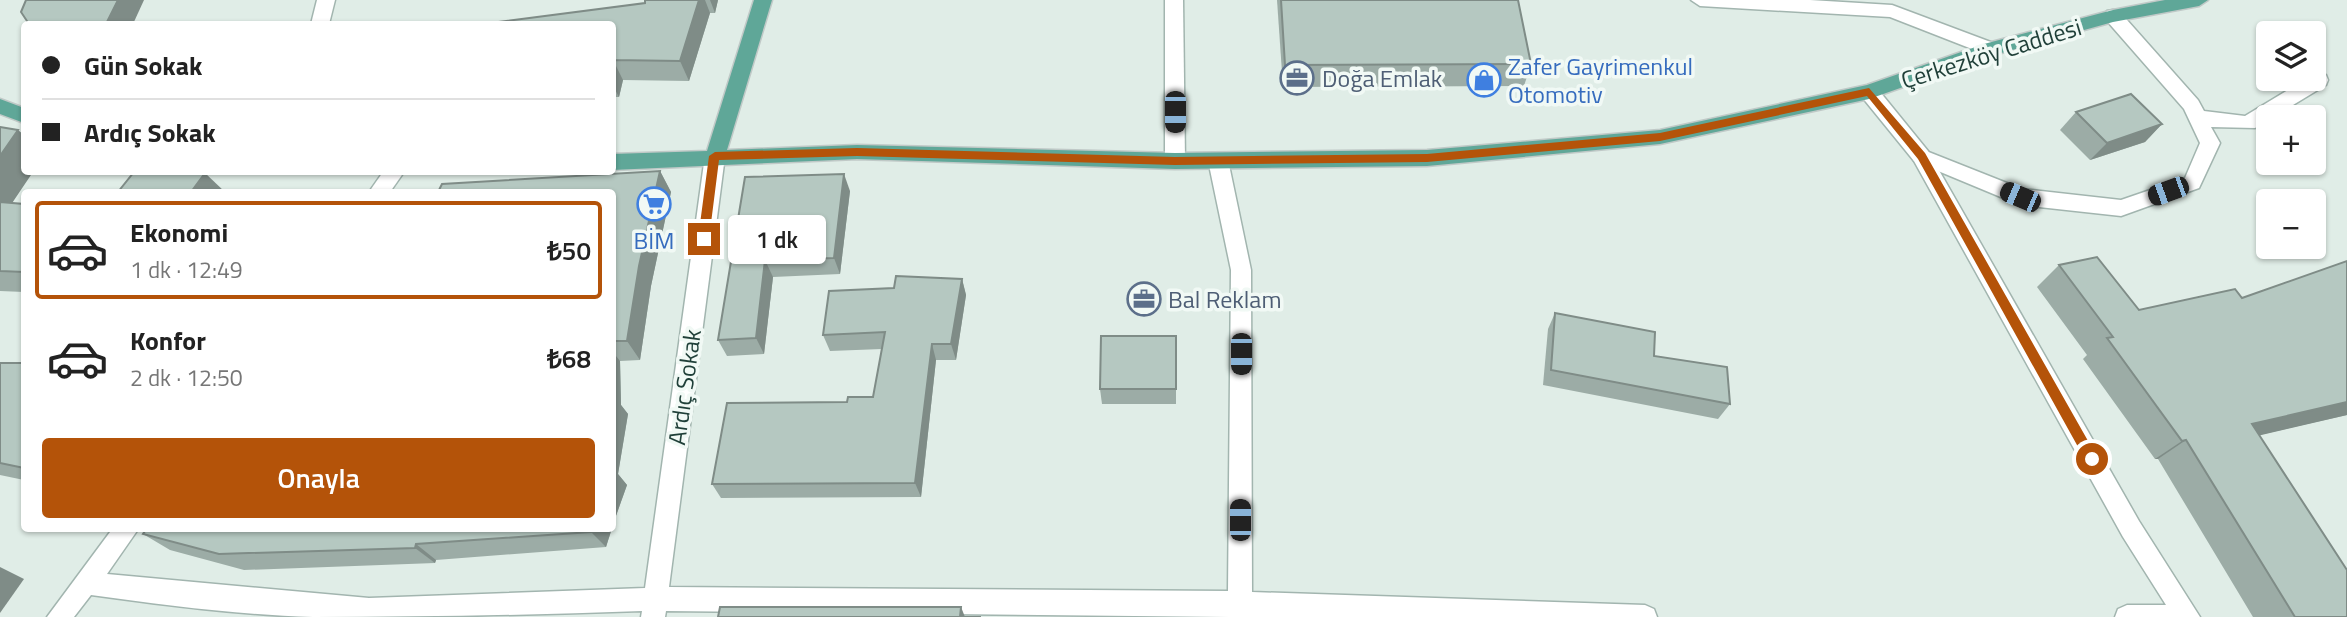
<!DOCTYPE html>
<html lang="tr">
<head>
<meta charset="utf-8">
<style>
  body { margin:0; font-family:"Titillium Web",sans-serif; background:#f2f2f2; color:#222; height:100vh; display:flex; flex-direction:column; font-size:26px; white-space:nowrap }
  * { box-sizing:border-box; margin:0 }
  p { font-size:23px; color:#767676 }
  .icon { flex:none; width:38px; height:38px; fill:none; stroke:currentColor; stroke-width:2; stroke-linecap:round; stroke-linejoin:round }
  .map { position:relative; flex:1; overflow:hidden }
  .side { position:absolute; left:21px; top:189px; width:595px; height:343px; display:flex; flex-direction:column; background:#fff; border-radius:7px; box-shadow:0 2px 5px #0004 }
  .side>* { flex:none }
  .guide { position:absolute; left:21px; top:21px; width:595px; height:154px; border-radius:7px; box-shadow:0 2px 5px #0004; display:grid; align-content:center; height:154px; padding:0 21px; background:#fff }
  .controls { position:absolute; left:2256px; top:21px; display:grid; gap:14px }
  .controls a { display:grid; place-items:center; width:70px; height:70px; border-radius:7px; background:#fff; box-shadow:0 2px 5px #0004; font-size:35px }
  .end { position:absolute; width:32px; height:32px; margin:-16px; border:9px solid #b45309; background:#fff; box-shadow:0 0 0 4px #fff }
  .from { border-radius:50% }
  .bubble { position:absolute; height:49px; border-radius:7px; background:#fff; box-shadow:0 2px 5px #0004; font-size:23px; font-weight:600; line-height:49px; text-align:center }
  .car { position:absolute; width:21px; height:42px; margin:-21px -10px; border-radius:9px; box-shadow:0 0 5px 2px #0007; background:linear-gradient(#222 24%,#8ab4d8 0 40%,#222 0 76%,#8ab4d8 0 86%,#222 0) }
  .guide b { display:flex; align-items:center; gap:24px; height:66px; font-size:26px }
  .guide b+b { border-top:2px solid #e0e0e0 }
  .guide i { width:18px; height:18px; background:#222 }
  ul { padding:12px 0 0; list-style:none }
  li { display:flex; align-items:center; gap:21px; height:98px; margin:0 14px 10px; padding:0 7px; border:4px solid transparent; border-radius:7px }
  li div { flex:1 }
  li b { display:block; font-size:26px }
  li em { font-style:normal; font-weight:600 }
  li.selected { border-color:#b45309 }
  li>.icon { width:63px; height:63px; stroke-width:1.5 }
  .action { display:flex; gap:14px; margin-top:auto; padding:14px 21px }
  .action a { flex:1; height:80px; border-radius:7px; background:#b45309; color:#fff; font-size:28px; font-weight:600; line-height:80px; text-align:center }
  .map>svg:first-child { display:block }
</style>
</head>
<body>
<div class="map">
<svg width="2347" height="617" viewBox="0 0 2347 617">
  <rect width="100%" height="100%" fill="#e0ede7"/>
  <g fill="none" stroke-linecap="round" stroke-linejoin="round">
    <defs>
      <path id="lane" d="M2113,10L2119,11L2198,100L2204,111L2245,116L2306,79H2314V75H2326L2328,80L2326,85L2255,128L2211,127L2220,143L2199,188L2121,216L2020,205L1914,161L1911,156L1914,151L1921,149L2022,189L2121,200L2185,178L2200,143L2184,109L2107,21L2104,16L2107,11Z"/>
      <g id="street">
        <path d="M317,0H335L329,24H311Z"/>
        <path d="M1165,0H1183L1185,161L1182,166H1168L1165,161Z"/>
        <path d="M1691,0H1810L1892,5L1996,44L1999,49L1990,56L1890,17L1700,6Z"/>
        <path d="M1869,85L1876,87L1928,151L2139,521L2200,617H2115L2118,609L2127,605H2166L2123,537L1914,161L1862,97L1860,92L1862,87Z"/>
        <path d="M715,149L722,151L725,156L669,587L1228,591L1231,270L1208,160L1211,155H1225L1228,160L1251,270L1252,592L1645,605L1654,609L1657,617H1229L666,611L665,617H641L642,611C532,615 422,617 313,617C239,615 164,605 91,595L74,617H47L113,528H139L107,574L369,598L645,588L705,156L708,151Z"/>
        <path d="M383,172H404L390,192H369Z"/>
      </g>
      <g id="primary">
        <path d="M754,0H772L727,150L857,145L1175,153L1427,150L1660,130L1867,85L1984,44L2113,10L2165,0H2208L2199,6L2113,22L1994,55L1869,99L1660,144L1427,166L1175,169L857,159L612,170V154L707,151Z"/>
        <path d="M0,99L24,108V123L0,114Z"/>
      </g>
    </defs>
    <use href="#lane" stroke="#a2b5af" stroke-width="3"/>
    <use href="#street" stroke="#a2b5af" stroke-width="3"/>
    <use href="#primary" stroke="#c0c9c7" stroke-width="3"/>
    <use href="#lane" fill="#fff" fill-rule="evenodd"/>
    <use href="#street" fill="#fff" fill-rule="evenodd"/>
    <use href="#primary" fill="#5fa798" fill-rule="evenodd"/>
  </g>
  <g fill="#9caca6">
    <path d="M645,0H718L715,13H710L689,81L623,80L619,97H612V24L645,3Z"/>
    <path d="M1277,0H1518L1531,64L1524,86L1283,87Z"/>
    <path d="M2076,112L2162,124L2145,142L2090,160L2060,130Z"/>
    <path d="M0,127L12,203L24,204V292L0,291Z"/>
    <path d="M660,171L671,192L651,286L640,360L620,361L621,405L628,414L618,474L627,485L612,527V192Z"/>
    <path d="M745,177L850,191L840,274L773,277L764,354L727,356L718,340Z"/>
    <path d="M2059,265L2139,310L2347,415L2259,435L2347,617H2253L2158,459H2155L2083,359L2087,355L2037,287Z"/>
    <path d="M962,279L966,295L956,360H936L921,497L721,498L712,484L847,402L873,397L882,349L830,351L823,335L894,288Z"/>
    <path d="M1555,313L1654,356L1730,404L1718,419L1543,385L1548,329Z"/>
    <path d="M1176,336V404H1102L1100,389Z"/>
    <path d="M0,363H24V480L0,475Z"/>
    <path d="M147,528H612L606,547L436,560L435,563L244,570L170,550L143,534Z"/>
  </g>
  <g fill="#7f8c87">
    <path d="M118,0H144L133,24H106Z"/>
    <path d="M699,0H705L710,13L689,81L680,61Z"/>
    <path d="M710,0H718L715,13Z"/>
    <path d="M613,60L623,80L619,97L612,84Z"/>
    <path d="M2162,124L2145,142L2090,160L2107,143Z"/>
    <path d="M18,130L24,135V172H33L0,221V156Z"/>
    <path d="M660,171L671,192L651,286L640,360L627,341L639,266Z"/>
    <path d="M205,173L225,192H191Z"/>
    <path d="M844,174L850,191L840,274L834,258Z"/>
    <path d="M765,260L773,277L764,354L756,338Z"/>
    <path d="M962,279L966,295L956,360L951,344Z"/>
    <path d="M932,344L936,360L921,497L915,483Z"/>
    <path d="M612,351L620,361L621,405L628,414L618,474L627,485L612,527Z"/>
    <path d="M2347,402V415L2223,444L2252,424Z"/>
    <path d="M2186,440L2158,459H2155L2182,441Z"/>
    <path d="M592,528H612L606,547L591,532Z"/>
    <path d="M416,544L436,560L435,563L415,548Z"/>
    <path d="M0,567L24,579L0,613Z"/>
    <path d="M961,607L965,617H960Z"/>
  </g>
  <g fill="#b5c8c1" stroke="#7f8c87" stroke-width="2">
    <path d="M26,0H118L106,24H29L21,12Z"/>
    <path d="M645,0H699L680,61L613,60L612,62V24H483L645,3Z"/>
    <path d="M1281,0H1518L1531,64L1285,65Z"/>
    <path d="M2131,94L2162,124L2107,143L2076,112Z"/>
    <path d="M0,127L18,130L0,156Z"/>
    <path d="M660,171L639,266L627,341H612V192H438L442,184Z"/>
    <path d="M134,172H196L205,173L191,192H118Z"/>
    <path d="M844,174L834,258L765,260L756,338L718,340L745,177Z"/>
    <path d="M0,202L24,204V272L0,271Z"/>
    <path d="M2097,257L2139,310L2235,289L2242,298L2347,261V402L2252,424L2347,570V617H2295L2186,440L2182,441L2107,338L2113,337L2059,265Z"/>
    <path d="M896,276L962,279L951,344H932L915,483L712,484L727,403L847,402L848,397H873L885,332L823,335L829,291L894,288Z"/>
    <path d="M1555,313L1655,332L1654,356L1727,367L1730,404L1551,370Z"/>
    <path d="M1101,336H1176V389H1100Z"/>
    <path d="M0,363H24V468L0,463Z"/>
    <path d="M147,528H592L591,532L416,544L415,548L219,554L143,534Z"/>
    <path d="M720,607H961L960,617H981H718Z"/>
  </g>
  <path fill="#b45309" d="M1869,88L1925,153L2096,455V463H2087L1918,159L1867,96L1660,141L1427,162L1175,165L857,156L719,160L709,239L704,244L698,239L709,156L715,152L857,148L1175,157L1427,154L1660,133Z"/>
  <defs>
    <symbol id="office-ring" viewBox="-11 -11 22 22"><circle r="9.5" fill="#f1f9f5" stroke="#5c6f8a" stroke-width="1.5"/><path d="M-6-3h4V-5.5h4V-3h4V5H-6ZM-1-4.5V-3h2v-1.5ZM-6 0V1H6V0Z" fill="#5c6f8a"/></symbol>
    <symbol id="shop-ring" viewBox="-11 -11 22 22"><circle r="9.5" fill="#f1f9f5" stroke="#3f7fe0" stroke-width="1.5"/><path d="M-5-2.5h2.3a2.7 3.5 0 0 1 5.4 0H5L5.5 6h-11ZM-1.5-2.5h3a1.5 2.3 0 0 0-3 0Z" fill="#3f7fe0"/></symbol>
    <symbol id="supermarket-ring" viewBox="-11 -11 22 22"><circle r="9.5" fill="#f1f9f5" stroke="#3f7fe0" stroke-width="1.5"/><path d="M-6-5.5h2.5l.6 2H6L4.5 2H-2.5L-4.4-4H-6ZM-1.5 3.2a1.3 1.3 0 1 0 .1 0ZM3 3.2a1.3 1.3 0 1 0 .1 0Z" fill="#3f7fe0"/></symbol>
  </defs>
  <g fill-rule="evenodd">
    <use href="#office-ring" x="1278" y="59" width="38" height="38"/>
    <use href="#shop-ring" x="1465" y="61" width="38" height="38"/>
    <use href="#supermarket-ring" x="635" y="185" width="38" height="38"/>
    <use href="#office-ring" x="1125" y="280" width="38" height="38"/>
  </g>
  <g text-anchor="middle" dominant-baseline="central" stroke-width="7" stroke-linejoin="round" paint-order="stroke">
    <g font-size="24" fill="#1f3f38" stroke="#f1f9f5">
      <text transform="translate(1991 53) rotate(-17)">Çerkezköy Caddesi</text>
      <text transform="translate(684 387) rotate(-82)">Ardıç Sokak</text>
    </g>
    <g font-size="24" fill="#366cbe" stroke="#f1f9f5" text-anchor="start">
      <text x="1508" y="66">Zafer Gayrimenkul<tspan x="1508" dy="28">Otomotiv</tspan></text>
      <text x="654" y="240" text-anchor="middle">BİM</text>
    </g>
    <g font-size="24" fill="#4e5e75" stroke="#f1f9f5" text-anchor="start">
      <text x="1322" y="78">Doğa Emlak</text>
      <text x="1168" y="299">Bal Reklam</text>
    </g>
  </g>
</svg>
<div class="controls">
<a><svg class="icon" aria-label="layers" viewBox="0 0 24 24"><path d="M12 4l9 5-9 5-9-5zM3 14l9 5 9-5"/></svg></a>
<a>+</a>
<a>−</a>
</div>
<i class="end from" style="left:2092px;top:459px"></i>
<i class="end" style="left:704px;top:239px"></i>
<div class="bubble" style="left:728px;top:215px;width:98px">1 dk</div>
<i class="car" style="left:1175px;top:112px;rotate:180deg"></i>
<i class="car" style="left:2168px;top:191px;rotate:250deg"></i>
<i class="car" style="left:2020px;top:197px;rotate:293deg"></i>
<i class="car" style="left:1241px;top:354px;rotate:180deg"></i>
<i class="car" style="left:1240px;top:520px;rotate:0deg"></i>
<div class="guide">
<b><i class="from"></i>Gün Sokak</b>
<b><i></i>Ardıç Sokak</b>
</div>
<section class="side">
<ul>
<li class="selected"><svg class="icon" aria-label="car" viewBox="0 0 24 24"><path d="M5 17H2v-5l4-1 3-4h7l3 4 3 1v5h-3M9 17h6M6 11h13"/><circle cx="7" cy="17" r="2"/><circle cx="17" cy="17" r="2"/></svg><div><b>Ekonomi</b><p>1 dk · 12:49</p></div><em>₺50</em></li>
<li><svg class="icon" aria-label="car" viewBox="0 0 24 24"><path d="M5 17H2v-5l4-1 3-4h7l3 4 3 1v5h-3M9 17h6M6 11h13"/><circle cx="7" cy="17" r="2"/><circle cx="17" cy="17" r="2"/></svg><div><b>Konfor</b><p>2 dk · 12:50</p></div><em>₺68</em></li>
</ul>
<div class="action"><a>Onayla</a></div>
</section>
</div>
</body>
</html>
